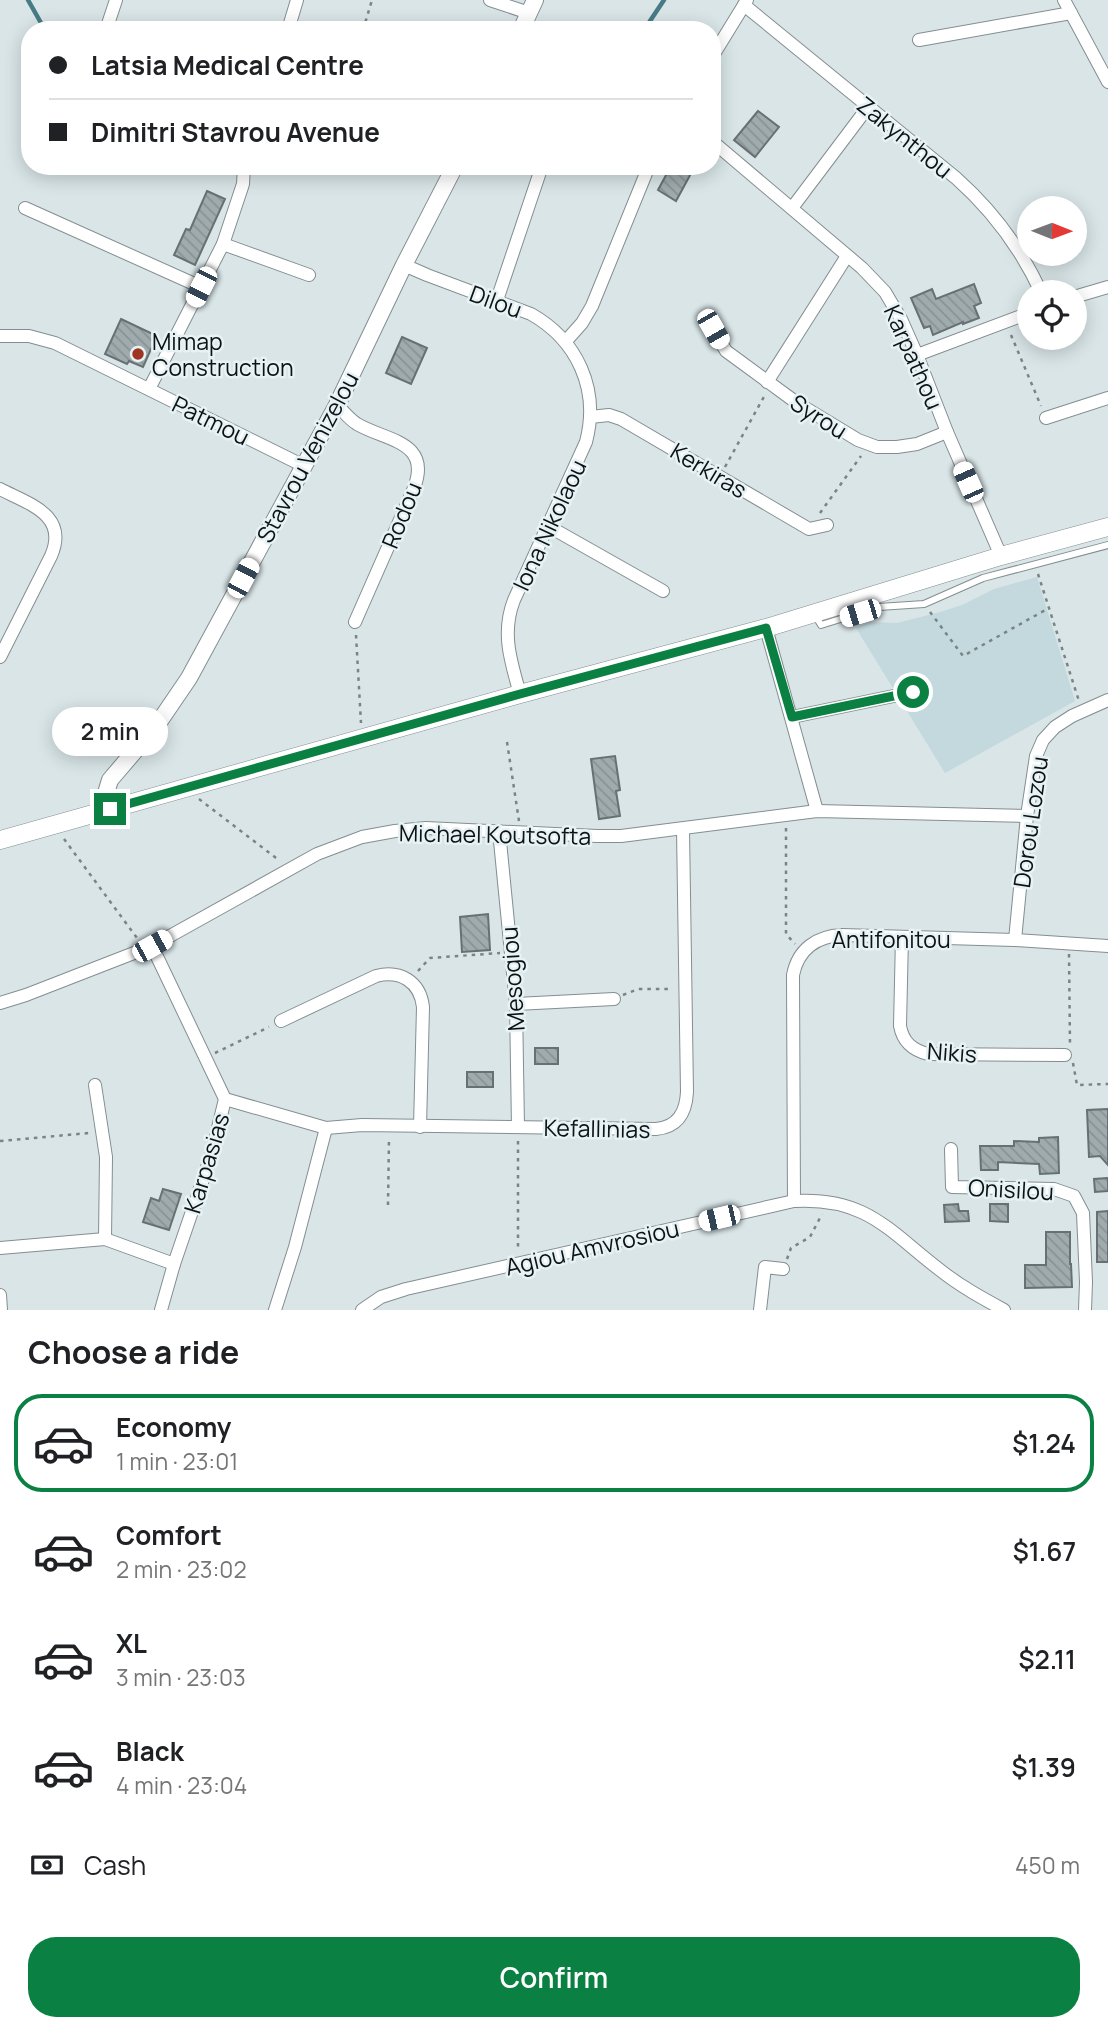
<!DOCTYPE html>
<html lang="en">
<head>
<meta charset="utf-8">
<style>
  body { margin:0; font-family:Manrope,sans-serif; background:#f2f2f2; color:#202124; height:100vh; display:flex; flex-direction:column; font-size:26px; white-space:nowrap }
  * { box-sizing:border-box; margin:0 }
  p { font-size:23px; color:#757577 }
  .icon { flex:none; width:38px; height:38px; fill:none; stroke:currentColor; stroke-width:2; stroke-linecap:round; stroke-linejoin:round }
  .map { position:relative; height:1310px; overflow:hidden }
  .side { display:flex; flex-direction:column; background:#fff; flex:1 }
  .side>* { flex:none }
  .hud { position:absolute; left:21px; top:21px; width:700px; height:154px; border-radius:28px; box-shadow:0 4px 18px #0003; display:grid; align-content:center; height:154px; padding:0 28px; background:#fff }
  .needle { width:46px; rotate:91deg }
  .tools { position:absolute; left:1017px; top:196px; display:grid; gap:14px }
  .tools a { display:grid; place-items:center; width:70px; height:70px; border-radius:50%; background:#fff; box-shadow:0 4px 18px #0003; font-size:35px }
  .end { position:absolute; width:32px; height:32px; margin:-16px; border:9px solid #0b8043; background:#fff; box-shadow:0 0 0 4px #fff }
  .from { border-radius:50% }
  .bubble { position:absolute; height:49px; border-radius:24px; background:#fff; box-shadow:0 4px 18px #0003; font-size:23px; font-weight:600; line-height:49px; text-align:center }
  .car { position:absolute; width:21px; height:42px; margin:-21px -10px; border-radius:9px; box-shadow:0 0 5px 2px #0007; background:linear-gradient(#fff 24%,#345 0 40%,#fff 0 76%,#345 0 86%,#fff 0) }
  .hud b { display:flex; align-items:center; gap:24px; height:66px; font-size:26px }
  .hud b+b { border-top:2px solid #e0e0e0 }
  .hud i { width:18px; height:18px; background:#202124 }
  ul { padding:0; list-style:none }
  li { display:flex; align-items:center; gap:21px; height:98px; margin:0 14px 10px; padding:0 14px; border:4px solid transparent; border-radius:28px }
  li div { flex:1 }
  li b { display:block; font-size:26px }
  li em { font-style:normal; font-weight:600 }
  li.active { border-color:#0b8043 }
  li>.icon { width:63px; height:63px; stroke-width:1.5 }
  h2 { padding:0 28px; font-size:32px; line-height:84px }
  .pay { display:flex; align-items:center; gap:18px; height:77px; padding:0 28px; font-size:26px }
  .pay p { margin-inline-start:auto }
  .button { display:flex; gap:14px; margin-top:auto; padding:14px 28px }
  .button a { flex:1; height:80px; border-radius:28px; background:#0b8043; color:#fff; font-size:28px; font-weight:600; line-height:80px; text-align:center }
  .map>svg:first-child { display:block }
</style>
</head>
<body>
<div class="map">
<svg width="1108" height="1310" viewBox="0 0 1108 1310">
  <defs>
    <pattern id="building-back-hatch" width="6" height="6" patternUnits="userSpaceOnUse" patternTransform="scale(1.75)"><rect width="6" height="6" fill="#a0abad"/><path d="M-1 5l2 2M0 0l6 6M5-1l2 2" fill="none" stroke="#899294"/></pattern>
  </defs>
  <rect width="100%" height="100%" fill="#d9e5e7"/>
  <path fill="#c4d9dd" d="M1037,577L1075,701L945,773L856,628L868,622L897,623L940,612L962,605L994,589Z"/>
  <g fill="none" stroke-linecap="round" stroke-linejoin="round">
    <g stroke="#477b86" stroke-width="4.5">
      <path d="M28,0L45,30"/>
      <path d="M644,30L664,0"/>
    </g>
  </g>
  <g fill="url(#building-back-hatch)" stroke="#677173" stroke-width="2">
    <path d="M758,111L779,127L755,157L734,140Z"/>
    <path d="M671,166H695L676,201L658,190Z"/>
    <path d="M207,191L225,199L195,265L174,255L186,229L190,230Z"/>
    <path d="M974,284L981,303L974,306L979,318L963,324V322L933,335L930,326L924,328L911,298L932,289L936,299Z"/>
    <path d="M121,319L157,336L143,367L129,361L127,364L105,354Z"/>
    <path d="M402,337L427,348L411,384L386,373Z"/>
    <path d="M615,756L620,790L616,791L620,816L599,819L591,759Z"/>
    <path d="M488,914L490,950L462,952L460,917Z"/>
    <rect x="535" y="1048" width="23" height="16"/>
    <rect x="467" y="1072" width="26" height="15"/>
    <path d="M1108,1109V1165L1100,1156L1089,1157L1087,1110Z"/>
    <path d="M1058,1137L1059,1173L1040,1174L1039,1164L998,1162V1170H981L980,1146H1014V1141L1039,1142V1138Z"/>
    <path d="M1108,1178V1191L1095,1192L1094,1179Z"/>
    <path d="M163,1189L181,1194L169,1230L143,1222L151,1198L159,1201Z"/>
    <path d="M958,1204L959,1211H968L969,1221L945,1222L944,1205Z"/>
    <path d="M990,1204H1008V1222L990,1221Z"/>
    <path d="M1108,1211V1262H1097V1212Z"/>
    <path d="M1046,1232H1070V1264H1071L1072,1287L1025,1288V1265H1046Z"/>
  </g>
  <g fill="none" stroke-linecap="round" stroke-linejoin="round">
    <defs>
      <path id="service" d="M815,615L821,625L879,607L924,604L983,578L1108,545"/>
      <g id="minor">
        <path d="M490,0L529,13"/>
        <path d="M1064,0L1108,82"/>
        <path d="M744,5L956,178C992,210 1021,249 1041,292"/>
        <path d="M106,30L116,0"/>
        <path d="M288,30L297,0"/>
        <path d="M919,40L1071,13"/>
        <path d="M712,57L747,0"/>
        <path d="M712,141L862,268L885,292L901,319L917,355L947,432L1001,556"/>
        <path d="M25,208L201,287"/>
        <path d="M792,208L868,107"/>
        <path d="M223,244L309,275"/>
        <path d="M404,265L427,275L531,314C577,340 600,389 586,442L514,600C501,633 511,662 520,694"/>
        <path d="M1074,297L1108,287"/>
        <path d="M497,300L542,166"/>
        <path d="M713,329L726,351L797,403L858,440L877,447H897L917,444L947,432"/>
        <path d="M0,336H29L55,343L304,466"/>
        <path d="M566,341L582,323L592,306L649,166"/>
        <path d="M917,355L1029,313"/>
        <path d="M767,382L847,256"/>
        <path d="M149,389L223,244L243,184L244,166"/>
        <path d="M337,405C344,412 349,419 357,424C386,441 432,441 414,488L355,622"/>
        <path d="M590,417L609,415L621,419L809,529L827,525"/>
        <path d="M1046,418L1108,398"/>
        <path d="M0,489C29,504 69,515 51,556L0,657"/>
        <path d="M548,526L663,591"/>
        <path d="M766,628L817,811"/>
        <path d="M792,717L913,692"/>
        <path d="M499,831L516,1004L518,1127"/>
        <path d="M902,937L900,1026C903,1042 912,1050 928,1054L1065,1055"/>
        <path d="M1015,940L1027,816L1036,756L1043,740L1055,727L1072,716L1108,700"/>
        <path d="M152,946L225,1099L212,1153L174,1264L161,1310"/>
        <path d="M0,1003L26,995L152,946L317,854L362,837L395,831L426,828L597,836H621L817,811L1027,816"/>
        <path d="M516,1004L614,999"/>
        <path d="M281,1021L376,976C400,970 420,981 423,1007L420,1127"/>
        <path d="M95,1085L106,1157L105,1239"/>
        <path d="M225,1099L326,1128L362,1125L656,1129C678,1127 686,1112 687,1092L683,829"/>
        <path d="M951,1149L952,1187L1054,1189L1074,1196L1083,1213L1086,1282L1085,1310"/>
        <path d="M794,1201L793,975C798,949 817,936 842,935L1015,940L1108,946"/>
        <path d="M0,1248L105,1239L174,1264"/>
        <path d="M0,1295L1,1310"/>
        <path d="M275,1310L295,1247L326,1128"/>
        <path d="M362,1310L381,1297L406,1289L794,1201C866,1197 888,1230 940,1270C960,1286 982,1298 1004,1310"/>
        <path d="M760,1310L765,1267L783,1269"/>
      </g>
      <g id="tertiary">
        <path d="M521,30L535,0"/>
        <path d="M110,809L106,793L110,780L157,725L189,678L337,405L404,265L455,166"/>
      </g>
      <path id="secondary" d="M0,840L520,694L766,628L1001,556L1108,527"/>
    </defs>
    <use href="#service" stroke="#848e90" stroke-width="8"/>
    <use href="#minor" stroke="#848e90" stroke-width="14"/>
    <use href="#tertiary" stroke="#848e90" stroke-width="18"/>
    <use href="#secondary" stroke="#848e90" stroke-width="19"/>
    <g stroke="#7b8485" stroke-width="2.5" stroke-dasharray="3.5 5" stroke-linecap="butt">
      <path d="M363,30L372,0"/>
      <path d="M1011,335L1041,406"/>
      <path d="M725,467L766,393"/>
      <path d="M820,513L861,456"/>
      <path d="M1038,574L1079,701"/>
      <path d="M930,612L963,656L1049,608"/>
      <path d="M356,635L361,723"/>
      <path d="M507,742L519,821"/>
      <path d="M199,799L280,861"/>
      <path d="M786,828V934L795,944"/>
      <path d="M64,839L137,938"/>
      <path d="M1069,954L1070,1046"/>
      <path d="M418,971L430,958L500,953"/>
      <path d="M623,995L638,989H672"/>
      <path d="M215,1053L269,1027"/>
      <path d="M1073,1063L1077,1085L1108,1084"/>
      <path d="M0,1141L89,1133"/>
      <path d="M518,1141V1250"/>
      <path d="M388,1205L389,1138"/>
      <path d="M787,1259L791,1248L810,1237L822,1214"/>
    </g>
    <use href="#service" stroke="#fff" stroke-width="6"/>
    <use href="#minor" stroke="#fff" stroke-width="12"/>
    <use href="#tertiary" stroke="#fff" stroke-width="16"/>
    <use href="#secondary" stroke="#fff" stroke-width="18"/>
  </g>
  <g fill="none" stroke-linecap="round" stroke-linejoin="round">
    <path stroke="#0b8043" stroke-width="9" d="M110,809L520,694L766,628L792,717L913,692"/>
  </g>
  <circle fill="#9e3520" stroke="#e6f2f5" stroke-width="2.5" cx="138" cy="354" r="7"/>
  <g text-anchor="middle" dominant-baseline="central" stroke-width="5" stroke-linejoin="round" paint-order="stroke">
    <g font-size="23" fill="#0e1213" stroke="#e6f2f5">
      <text transform="translate(905 137) rotate(39)">Zakynthou</text>
      <text transform="translate(496 301) rotate(20)">Dilou</text>
      <text transform="translate(914 357) rotate(66)">Karpathou</text>
      <text transform="translate(819 416) rotate(32)">Syrou</text>
      <text transform="translate(211 420) rotate(26)">Patmou</text>
      <text transform="translate(307 457) rotate(-62)">Stavrou Venizelou</text>
      <text transform="translate(709 470) rotate(31)">Kerkiras</text>
      <text transform="translate(401 515) rotate(-68)">Rodou</text>
      <text transform="translate(549 525) rotate(-65)">Iona Nikolaou</text>
      <text transform="translate(1030 822) rotate(-82)">Dorou Lozou</text>
      <text transform="translate(495 834) rotate(1)">Michael Koutsofta</text>
      <text x="891" y="939">Antifonitou</text>
      <text transform="translate(512 979) rotate(-94)">Mesogiou</text>
      <text transform="translate(952 1052) rotate(4)">Nikis</text>
      <text transform="translate(597 1128) rotate(1)">Kefallinias</text>
      <text transform="translate(206 1163) rotate(-73)">Karpasias</text>
      <text transform="translate(1011 1189) rotate(3)">Onisilou</text>
      <text transform="translate(592 1247) rotate(-13)">Agiou Amvrosiou</text>
    </g>
    <g font-size="23" fill="#0e1213" stroke="#e6f2f5" text-anchor="start">
      <text x="152" y="341">Mimap<tspan x="152" dy="26">Construction</tspan></text>
    </g>
  </g>
</svg>
<div class="tools">
<a><svg class="needle" viewBox="-14 -14 28 28"><path d="M0-13l5 13h-10z" fill="#e53935"/><path d="M0 13l5-13h-10z" fill="#757577"/></svg></a>
<a><svg class="icon" aria-label="locate" viewBox="0 0 24 24"><circle cx="12" cy="12" r="6"/><path d="M12 2v4M12 18v4M2 12h4M18 12h4"/></svg></a>
</div>
<i class="end from" style="left:913px;top:692px"></i>
<i class="end" style="left:110px;top:809px"></i>
<div class="bubble" style="left:52px;top:707px;width:116px">2 min</div>
<i class="car" style="left:201px;top:287px;rotate:207deg"></i>
<i class="car" style="left:713px;top:329px;rotate:150deg"></i>
<i class="car" style="left:968px;top:482px;rotate:336deg"></i>
<i class="car" style="left:243px;top:578px;rotate:28deg"></i>
<i class="car" style="left:860px;top:613px;rotate:253deg"></i>
<i class="car" style="left:152px;top:946px;rotate:61deg"></i>
<i class="car" style="left:719px;top:1218px;rotate:257deg"></i>
<div class="hud">
<b><i class="from"></i>Latsia Medical Centre</b>
<b><i></i>Dimitri Stavrou Avenue</b>
</div>
</div>
<section class="side">
<h2>Choose a ride</h2>
<ul>
<li class="active"><svg class="icon" aria-label="car" viewBox="0 0 24 24"><path d="M5 17H2v-5l4-1 3-4h7l3 4 3 1v5h-3M9 17h6M6 11h13"/><circle cx="7" cy="17" r="2"/><circle cx="17" cy="17" r="2"/></svg><div><b>Economy</b><p>1 min · 23:01</p></div><em>$1.24</em></li>
<li><svg class="icon" aria-label="car" viewBox="0 0 24 24"><path d="M5 17H2v-5l4-1 3-4h7l3 4 3 1v5h-3M9 17h6M6 11h13"/><circle cx="7" cy="17" r="2"/><circle cx="17" cy="17" r="2"/></svg><div><b>Comfort</b><p>2 min · 23:02</p></div><em>$1.67</em></li>
<li><svg class="icon" aria-label="car" viewBox="0 0 24 24"><path d="M5 17H2v-5l4-1 3-4h7l3 4 3 1v5h-3M9 17h6M6 11h13"/><circle cx="7" cy="17" r="2"/><circle cx="17" cy="17" r="2"/></svg><div><b>XL</b><p>3 min · 23:03</p></div><em>$2.11</em></li>
<li><svg class="icon" aria-label="car" viewBox="0 0 24 24"><path d="M5 17H2v-5l4-1 3-4h7l3 4 3 1v5h-3M9 17h6M6 11h13"/><circle cx="7" cy="17" r="2"/><circle cx="17" cy="17" r="2"/></svg><div><b>Black</b><p>4 min · 23:04</p></div><em>$1.39</em></li>
</ul>
<div class="pay"><svg class="icon" aria-label="cash" viewBox="0 0 24 24"><path d="M3 7h18v10H3z"/><circle cx="12" cy="12" r="2"/></svg>Cash<p>450 m</p></div>
<div class="button"><a>Confirm</a></div>
</section>
</body>
</html>
